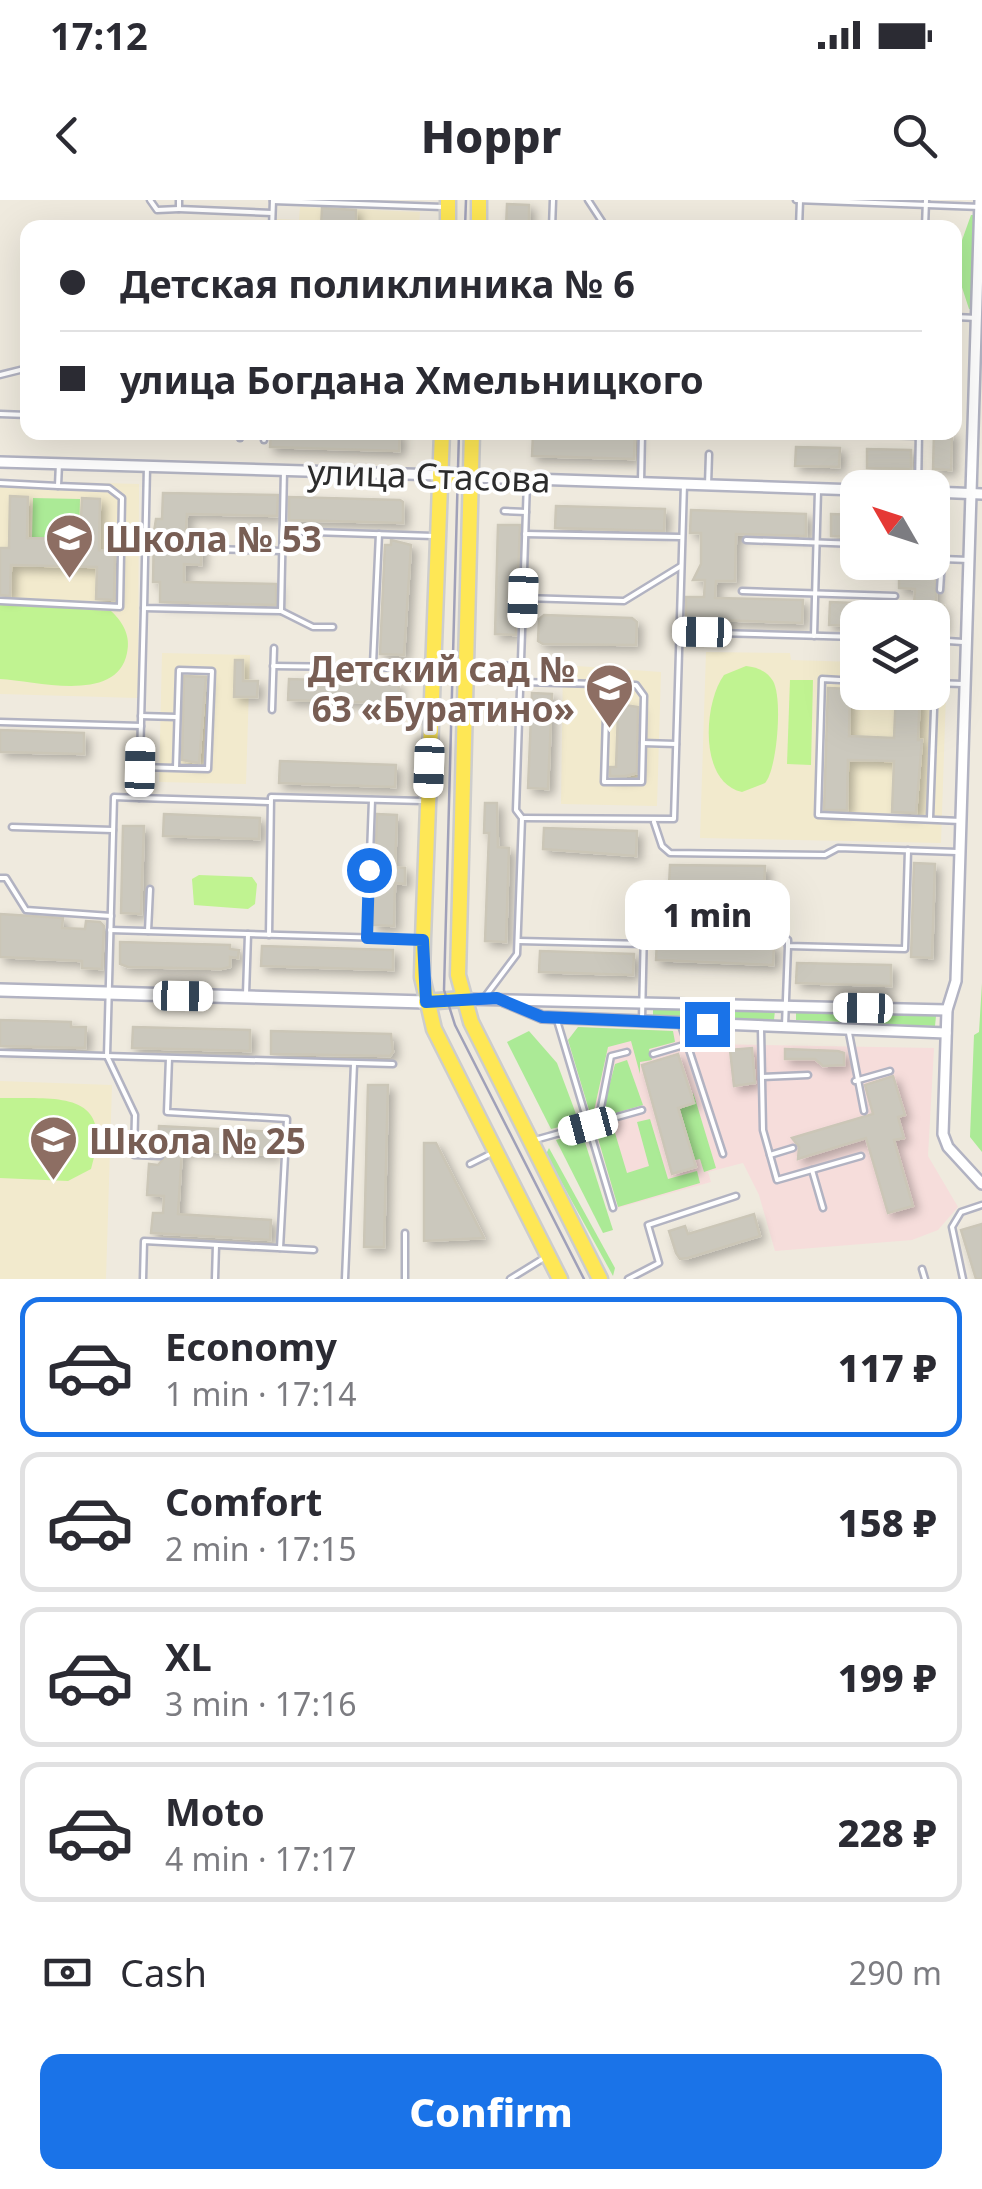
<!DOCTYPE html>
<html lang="en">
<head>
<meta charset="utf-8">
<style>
  body { margin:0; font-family:"Noto Sans",sans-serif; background:#f2f2f3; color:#2b2b33; height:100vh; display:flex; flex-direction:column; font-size:38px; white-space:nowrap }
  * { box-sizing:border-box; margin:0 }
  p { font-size:32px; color:#7c7c81 }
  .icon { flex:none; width:55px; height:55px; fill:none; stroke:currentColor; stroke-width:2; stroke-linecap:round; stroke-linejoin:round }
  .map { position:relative; height:1079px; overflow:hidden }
  .panel { display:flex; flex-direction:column; background:#fff; flex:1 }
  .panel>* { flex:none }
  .hud { position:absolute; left:20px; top:20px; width:942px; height:220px; border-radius:20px; box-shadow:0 10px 40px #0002; display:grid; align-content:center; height:220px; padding:0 40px; background:#fff }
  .needle { width:65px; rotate:309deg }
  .fabs { position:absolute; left:840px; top:270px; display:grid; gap:20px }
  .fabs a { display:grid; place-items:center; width:110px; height:110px; border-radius:20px; background:#fff; box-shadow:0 10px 40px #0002; font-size:50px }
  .end { position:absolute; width:45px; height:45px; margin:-22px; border:12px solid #1a73e8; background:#fff; box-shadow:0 0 0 5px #fff }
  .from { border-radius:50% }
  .bubble { position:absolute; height:70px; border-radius:20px; background:#fff; box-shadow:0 10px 40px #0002; font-size:32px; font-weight:800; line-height:70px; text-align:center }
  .car { position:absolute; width:30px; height:60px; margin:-30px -15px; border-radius:12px; box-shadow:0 0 8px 2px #0007; background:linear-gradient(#fff 24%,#345 0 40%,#fff 0 76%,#345 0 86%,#fff 0) }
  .hud b { display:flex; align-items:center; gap:35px; height:95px; font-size:38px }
  .hud b+b { border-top:2px solid #e1e1e2 }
  .hud i { width:25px; height:25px; background:#2b2b33 }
  ul { padding:18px 0 0; list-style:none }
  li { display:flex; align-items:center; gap:30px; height:140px; margin:0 20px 15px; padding:0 20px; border:5px solid #e1e1e2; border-radius:20px }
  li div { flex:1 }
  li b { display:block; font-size:38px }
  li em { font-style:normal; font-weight:800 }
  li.active { border-color:#1a73e8 }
  li>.icon { width:90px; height:90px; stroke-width:1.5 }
  .pay { display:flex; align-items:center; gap:25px; height:110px; padding:0 40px; font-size:38px }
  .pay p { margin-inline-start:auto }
  .cta { display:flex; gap:20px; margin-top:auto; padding:20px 40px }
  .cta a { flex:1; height:115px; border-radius:20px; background:#1a73e8; color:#fff; font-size:40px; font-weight:800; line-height:115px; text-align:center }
  .status { display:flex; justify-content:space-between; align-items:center; height:70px; padding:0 50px; background:#fff; direction:ltr }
  .status svg { height:28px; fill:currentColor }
  header { display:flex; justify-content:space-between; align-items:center; height:130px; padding:0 40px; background:#fff; font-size:45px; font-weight:800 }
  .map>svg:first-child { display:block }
</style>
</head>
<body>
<div class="status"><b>17:12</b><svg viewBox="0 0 49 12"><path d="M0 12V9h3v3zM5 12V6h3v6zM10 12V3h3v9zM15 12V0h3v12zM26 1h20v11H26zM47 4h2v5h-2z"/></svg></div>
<header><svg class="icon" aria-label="back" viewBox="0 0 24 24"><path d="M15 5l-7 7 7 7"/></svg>Hoppr<svg class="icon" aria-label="search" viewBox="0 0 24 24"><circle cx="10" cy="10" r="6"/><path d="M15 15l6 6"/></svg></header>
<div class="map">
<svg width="982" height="1079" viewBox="0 0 982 1079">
  <defs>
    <filter id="shadow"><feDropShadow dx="5" dy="5" stdDeviation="5" flood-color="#0004"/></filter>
  </defs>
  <rect width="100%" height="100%" fill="#efeade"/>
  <g fill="#f2eacd">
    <path d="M300,7L420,12L419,27L275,28L276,19L299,20Z"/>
    <path d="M0,280L139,284L138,498L0,494Z"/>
    <path d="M706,452L790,453L791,460L857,462L858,492H932L933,463H947L941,643L700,638Z"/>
    <path d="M162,453L250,455L246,584L159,582Z"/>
    <path d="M563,465L661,472L657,606L561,604Z"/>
    <path d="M0,881L112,885L106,1079H0Z"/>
  </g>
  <path fill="#f6dddb" d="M578,827L702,832L706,844L934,848L928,956L958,1007L938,1030L912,1040L775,1051L759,995L743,963L708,972L711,982L618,1008L568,840Z"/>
  <g fill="#abea96">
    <path d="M971,15H976L974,110L969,109L957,72L960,64L956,57Z"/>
    <path d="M33,298L80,299L79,339L32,338Z"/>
    <path d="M982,783V952L970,937L974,835L979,832Z"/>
    <path d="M653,806L775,810L774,820L653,816Z"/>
    <path d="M796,811L936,816L935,826L796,820Z"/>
    <path d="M578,827L673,831L675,842L649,849L652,860L640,862V874L631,841L608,847L592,920L568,840Z"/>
    <path d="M529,831L557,863L579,922L551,929L507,842Z"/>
    <path d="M627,860L643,905L609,915L604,906L615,864Z"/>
    <path d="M693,892L716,968L704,972L700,959L695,960L680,909L694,904Z"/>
    <path d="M650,919L668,979L697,971L700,983L618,1007L595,928L612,923L627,973L649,966L637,922Z"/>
    <path d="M582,933L613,1030L603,1033L556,940Z"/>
    <path d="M549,948L615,1068L613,1076L546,954Z"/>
  </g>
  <g fill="#c0f391">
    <path d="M0,404L111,411C123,422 131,436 127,453C117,504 36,481 0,479Z"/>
    <path d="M746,466C757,467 767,471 773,481C783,498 777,570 765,583L742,592C699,583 703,504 724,475Z"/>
    <path d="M790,480H813L811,565L787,564Z"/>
    <path d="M199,675L252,677L257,684L255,704L248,709L194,705L192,679Z"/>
    <path d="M0,898C56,899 116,889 91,969L68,981L0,978Z"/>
  </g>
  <g fill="#cbc8bd" stroke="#cbc6b7" stroke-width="2.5" filter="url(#shadow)">
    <path d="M507,4L529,5V28H506Z"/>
    <path d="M322,8L356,10V28H321Z"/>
    <path d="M271,232H400L399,251L270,247Z"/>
    <path d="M620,232H635L634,259L532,256L533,234L620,237Z"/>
    <path d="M934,232H952L951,270L933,269Z"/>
    <path d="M796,247L840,248L839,267L795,266Z"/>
    <path d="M867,249L911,250V269L867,268Z"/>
    <path d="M163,293L278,295L277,316L187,314L186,331L202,332L201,365L184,364V382L276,384V405L160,402V382H153L154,332L156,319H162Z"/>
    <path d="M10,296L28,297L27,338L80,339L82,298L100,299L99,350L115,351L114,400L96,399L97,367L11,365L10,396L0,395V348H9Z"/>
    <path d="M289,297L400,300L403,302V323L289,320Z"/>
    <path d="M556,306L665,309L664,331L555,328Z"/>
    <path d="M691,310L806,314V336L736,334L735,381H716L715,398L803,400L802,423L686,419V397H704L705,380H693L701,364V333H690Z"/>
    <path d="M831,314L858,315V337L831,336Z"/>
    <path d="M498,325H520L516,435L495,434Z"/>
    <path d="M391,340L411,345L404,455L380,454L385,345H391Z"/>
    <path d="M899,362H936V406H944V429H932V418H858V426L829,425L830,402L914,405L915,389L899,388Z"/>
    <path d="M544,415L632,418L637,422L636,445L543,444L538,441L539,419Z"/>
    <path d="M235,460H243V481H258L257,497H234Z"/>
    <path d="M184,476L206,477L199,563L182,560Z"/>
    <path d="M289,479L399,483L398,503L288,500Z"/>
    <path d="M828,488L850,489L849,536L894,538L896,492H920L918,540H922L916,613L892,612L894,561L848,560L847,610H824Z"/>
    <path d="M532,493L552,494L548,589L528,588Z"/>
    <path d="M612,503L638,507L637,573L626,576H610V567H616L618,513H612Z"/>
    <path d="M0,530L84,533V554L0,552Z"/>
    <path d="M280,561L396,565L395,587L279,583Z"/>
    <path d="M485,603H497L498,647L509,648L506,742L485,741L489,633H484Z"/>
    <path d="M164,614L260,618L259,639L163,636Z"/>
    <path d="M377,614L397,615L395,667L405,668V684L395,683L394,726L373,725Z"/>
    <path d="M123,626H144L141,714L121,713Z"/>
    <path d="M544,628L637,631L636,656L543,649Z"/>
    <path d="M914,663L935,664L932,758L911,757Z"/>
    <path d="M670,665L765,666L764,693L753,692V687L669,686Z"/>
    <path d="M0,714L63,718L62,728L85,729L86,721L100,722L104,726L102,769L82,768V761L0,757Z"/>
    <path d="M657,740L774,745L773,765L656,760Z"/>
    <path d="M120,742L230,745V749L239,750L238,758L230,757V767L221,769L128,767L120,764Z"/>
    <path d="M262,746L393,750V770L261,766Z"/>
    <path d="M540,751L634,754L633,775L539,772Z"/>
    <path d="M797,763L891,765V786L796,783Z"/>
    <path d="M0,820L71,822V827H86L85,848L0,846Z"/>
    <path d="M133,827L250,830V851L132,848Z"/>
    <path d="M271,831L391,834L393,852L390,856L271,854Z"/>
    <path d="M752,848L755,883L734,886L730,850Z"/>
    <path d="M785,849L838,851L844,853V865L823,866L815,859H785Z"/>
    <path d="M678,854L694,903L678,908L696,967L672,974L642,865Z"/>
    <path d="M893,876L905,915L898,917L904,938L894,940L913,1006L888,1013L866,938L798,959L799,947L792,938L873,914L865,885Z"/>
    <path d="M368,885H388L384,1047H364Z"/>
    <path d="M159,926L276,932L275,955L182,950L178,1014L271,1020L270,1040L151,1033L153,1013H163L164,996L147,995L149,964L158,965L165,957L158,950Z"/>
    <path d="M424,943H436L484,1038L424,1041Z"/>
    <path d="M754,1014L760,1036L688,1058L680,1059L676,1053L669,1031L685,1026L688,1034Z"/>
    <path d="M982,1024V1079H976L961,1030Z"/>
  </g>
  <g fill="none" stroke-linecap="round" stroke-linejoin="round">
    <defs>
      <g id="lane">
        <path d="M150,0L157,10L179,9"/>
        <path d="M179,0V9L272,13"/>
        <path d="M588,0L603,23"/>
        <path d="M796,0L980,7"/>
        <path d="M273,1L443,7"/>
        <path d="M604,25L685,28"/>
        <path d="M272,28L273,0"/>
        <path d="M552,28L553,0"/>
        <path d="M799,28L800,0"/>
        <path d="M883,28V25"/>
        <path d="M925,28L926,0"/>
        <path d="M955,117L977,118"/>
        <path d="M0,175L28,168"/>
        <path d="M0,214L28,215"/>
        <path d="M801,233L919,236"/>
        <path d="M240,238V232"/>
        <path d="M264,240V232"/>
        <path d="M147,266L144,408L281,411L284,270"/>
        <path d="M641,282L642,232"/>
        <path d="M0,283L58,286"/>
        <path d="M708,285L709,254"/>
        <path d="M918,288L919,232"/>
        <path d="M504,311L526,312"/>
        <path d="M283,331L433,336"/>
        <path d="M525,334L680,337"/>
        <path d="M746,340L858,344"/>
        <path d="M210,349L283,351"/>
        <path d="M940,390L942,359L969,360"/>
        <path d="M742,391L895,396"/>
        <path d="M523,398L624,401L681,366"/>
        <path d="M0,401L120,407L122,298L109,288L58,286L59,263"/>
        <path d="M144,408L139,598L114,597L107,856L135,915L134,955L160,956"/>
        <path d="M281,411L313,427H333"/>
        <path d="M680,432L858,437"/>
        <path d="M814,436L818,290"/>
        <path d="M932,440L963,442"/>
        <path d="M373,464L379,334"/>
        <path d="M471,465L521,466"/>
        <path d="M273,466L428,468"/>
        <path d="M858,481L822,479L818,615L961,621"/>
        <path d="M521,482C559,483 598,484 636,485L644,496L642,582H604L607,484"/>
        <path d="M932,483L963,484"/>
        <path d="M272,510L274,448"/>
        <path d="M141,516L176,517"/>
        <path d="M0,522L141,526"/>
        <path d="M643,543L676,544"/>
        <path d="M140,567L208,569L212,471L179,470L176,568"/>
        <path d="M139,598L269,602"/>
        <path d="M524,618L674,619L684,284"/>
        <path d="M930,618L935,483"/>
        <path d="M654,622L662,646L670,653L825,655L838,648L957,652"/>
        <path d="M12,627L113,630"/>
        <path d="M0,678H6L26,710L111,716"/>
        <path d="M110,730L420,739"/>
        <path d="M148,731L150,689"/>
        <path d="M269,735L271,597L423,601"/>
        <path d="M367,738L372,600"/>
        <path d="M519,741L644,744"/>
        <path d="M246,794L248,734"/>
        <path d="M484,798L517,754L522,618L516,610L527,281"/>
        <path d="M556,817L613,1008"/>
        <path d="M642,819L644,728L778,733L788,740V746L905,749L908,650"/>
        <path d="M681,825L723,954"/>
        <path d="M785,826L788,746"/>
        <path d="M761,829L763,930L777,980L861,956"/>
        <path d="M849,833L864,911"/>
        <path d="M0,853L393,864"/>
        <path d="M653,854L687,844"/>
        <path d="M169,858L167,912L287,919L280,1048"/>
        <path d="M762,877L808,875"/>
        <path d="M855,881L890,871"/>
        <path d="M598,923L611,856L627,852"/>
        <path d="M535,940L642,910"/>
        <path d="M770,955L793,948"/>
        <path d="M470,964L490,954"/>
        <path d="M812,970L823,1008"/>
        <path d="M922,1069L925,1079"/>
        <path d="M143,1079L144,1041L314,1050"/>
        <path d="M215,1079L216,1045"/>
        <path d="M345,1079L354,864"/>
        <path d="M405,1079V1033"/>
        <path d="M510,1079L544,1058"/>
        <path d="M628,1079L659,1063L648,1025L736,996"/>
        <path d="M963,1079L952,1027L961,1012L982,1005"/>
      </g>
      <g id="street">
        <path d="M980,0L956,781L947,810L943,934L948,947L982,984"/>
        <path d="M0,262L440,275"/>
        <path d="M471,277L858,290"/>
        <path d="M932,292L982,294"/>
        <path d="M462,799L947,810"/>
        <path d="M504,801L542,817L946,833"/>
      </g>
      <path id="secondary" d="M0,790L426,802"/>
      <g id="primary">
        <path d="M448,28V0"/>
        <path d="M479,28V0"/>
        <path d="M442,232L423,739L422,777L434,829L560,1079"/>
        <path d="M472,232L458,775L471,822L600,1079"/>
        <path d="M440,275L471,277"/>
        <path d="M426,802L462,799"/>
      </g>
    </defs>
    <use href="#lane" stroke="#b2b3c2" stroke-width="9"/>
    <use href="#street" stroke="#b2b3c2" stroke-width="14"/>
    <use href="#secondary" stroke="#b2b3c2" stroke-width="16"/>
    <use href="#primary" stroke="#cdcdcd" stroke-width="19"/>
    <use href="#lane" stroke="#fff" stroke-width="4"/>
    <use href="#street" stroke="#fff" stroke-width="9"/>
    <use href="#secondary" stroke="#fff" stroke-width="11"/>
    <use href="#primary" stroke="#fee755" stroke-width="14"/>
    <g stroke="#a0a1b9" stroke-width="2.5">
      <path d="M465,28L466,0"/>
      <path d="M459,232L444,790L455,825L584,1079"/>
    </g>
  </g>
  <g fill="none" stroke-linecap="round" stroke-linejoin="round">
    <path stroke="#1a73e8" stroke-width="12" d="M369,670L367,738L423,740L426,802L497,798L542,817L707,824"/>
  </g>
  <defs>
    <symbol id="school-pin" viewBox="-11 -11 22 30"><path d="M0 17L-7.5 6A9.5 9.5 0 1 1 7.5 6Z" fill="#8d6e63" stroke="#fff"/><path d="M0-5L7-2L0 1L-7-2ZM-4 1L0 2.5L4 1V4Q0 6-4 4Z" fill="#fff"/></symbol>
  </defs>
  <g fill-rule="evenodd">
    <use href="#school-pin" x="42" y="310" width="55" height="75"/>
    <use href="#school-pin" x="582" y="460" width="55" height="75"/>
    <use href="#school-pin" x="26" y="912" width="55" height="75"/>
  </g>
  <g text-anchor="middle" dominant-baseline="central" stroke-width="8" stroke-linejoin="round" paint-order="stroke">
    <g font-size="35" fill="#2d2d2d" stroke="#fff">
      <text transform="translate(429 275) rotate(2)">улица Стасова</text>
    </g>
    <g font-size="35" font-weight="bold" fill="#785e54" stroke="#fff" text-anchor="start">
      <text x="105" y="338">Школа № 53</text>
      <text x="575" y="468" text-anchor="end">Детский сад №<tspan x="575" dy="40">63 «Буратино»</tspan></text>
      <text x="89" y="940">Школа № 25</text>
    </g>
  </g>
</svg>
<div class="fabs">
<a><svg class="needle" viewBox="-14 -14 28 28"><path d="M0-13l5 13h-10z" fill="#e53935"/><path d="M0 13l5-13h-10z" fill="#7c7c81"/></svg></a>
<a><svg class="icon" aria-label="layers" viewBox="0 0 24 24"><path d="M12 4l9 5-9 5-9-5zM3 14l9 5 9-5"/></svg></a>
</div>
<i class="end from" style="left:369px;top:670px"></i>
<i class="end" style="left:707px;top:824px"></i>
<div class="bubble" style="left:625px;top:680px;width:165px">1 min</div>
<i class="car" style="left:523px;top:398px;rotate:182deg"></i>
<i class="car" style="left:702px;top:432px;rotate:271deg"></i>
<i class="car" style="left:140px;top:567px;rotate:1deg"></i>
<i class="car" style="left:429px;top:568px;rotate:182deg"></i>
<i class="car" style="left:183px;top:796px;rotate:91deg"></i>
<i class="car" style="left:863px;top:808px;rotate:271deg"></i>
<i class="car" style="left:588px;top:926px;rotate:255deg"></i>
<div class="hud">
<b><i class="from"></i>Детская поликлиника № 6</b>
<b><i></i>улица Богдана Хмельницкого</b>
</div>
</div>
<section class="panel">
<ul>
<li class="active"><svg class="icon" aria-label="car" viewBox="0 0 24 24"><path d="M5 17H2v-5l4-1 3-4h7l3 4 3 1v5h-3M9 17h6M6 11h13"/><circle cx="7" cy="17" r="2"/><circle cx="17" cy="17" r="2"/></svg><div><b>Economy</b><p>1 min · 17:14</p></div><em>117 ₽</em></li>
<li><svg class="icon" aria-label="car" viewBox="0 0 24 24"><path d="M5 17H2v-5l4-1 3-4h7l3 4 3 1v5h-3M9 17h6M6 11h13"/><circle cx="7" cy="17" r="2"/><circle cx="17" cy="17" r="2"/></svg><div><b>Comfort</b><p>2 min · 17:15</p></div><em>158 ₽</em></li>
<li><svg class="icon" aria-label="car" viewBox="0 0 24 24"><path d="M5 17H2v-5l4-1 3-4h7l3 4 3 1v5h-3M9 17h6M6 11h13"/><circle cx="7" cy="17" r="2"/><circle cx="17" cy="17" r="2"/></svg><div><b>XL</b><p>3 min · 17:16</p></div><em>199 ₽</em></li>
<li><svg class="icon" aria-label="car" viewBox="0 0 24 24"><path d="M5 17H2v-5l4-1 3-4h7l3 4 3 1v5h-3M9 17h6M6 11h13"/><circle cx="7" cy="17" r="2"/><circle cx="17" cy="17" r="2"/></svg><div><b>Moto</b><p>4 min · 17:17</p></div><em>228 ₽</em></li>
</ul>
<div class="pay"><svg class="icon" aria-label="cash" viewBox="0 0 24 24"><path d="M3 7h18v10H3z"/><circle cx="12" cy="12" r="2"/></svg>Cash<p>290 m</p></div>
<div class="cta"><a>Confirm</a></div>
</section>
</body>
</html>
